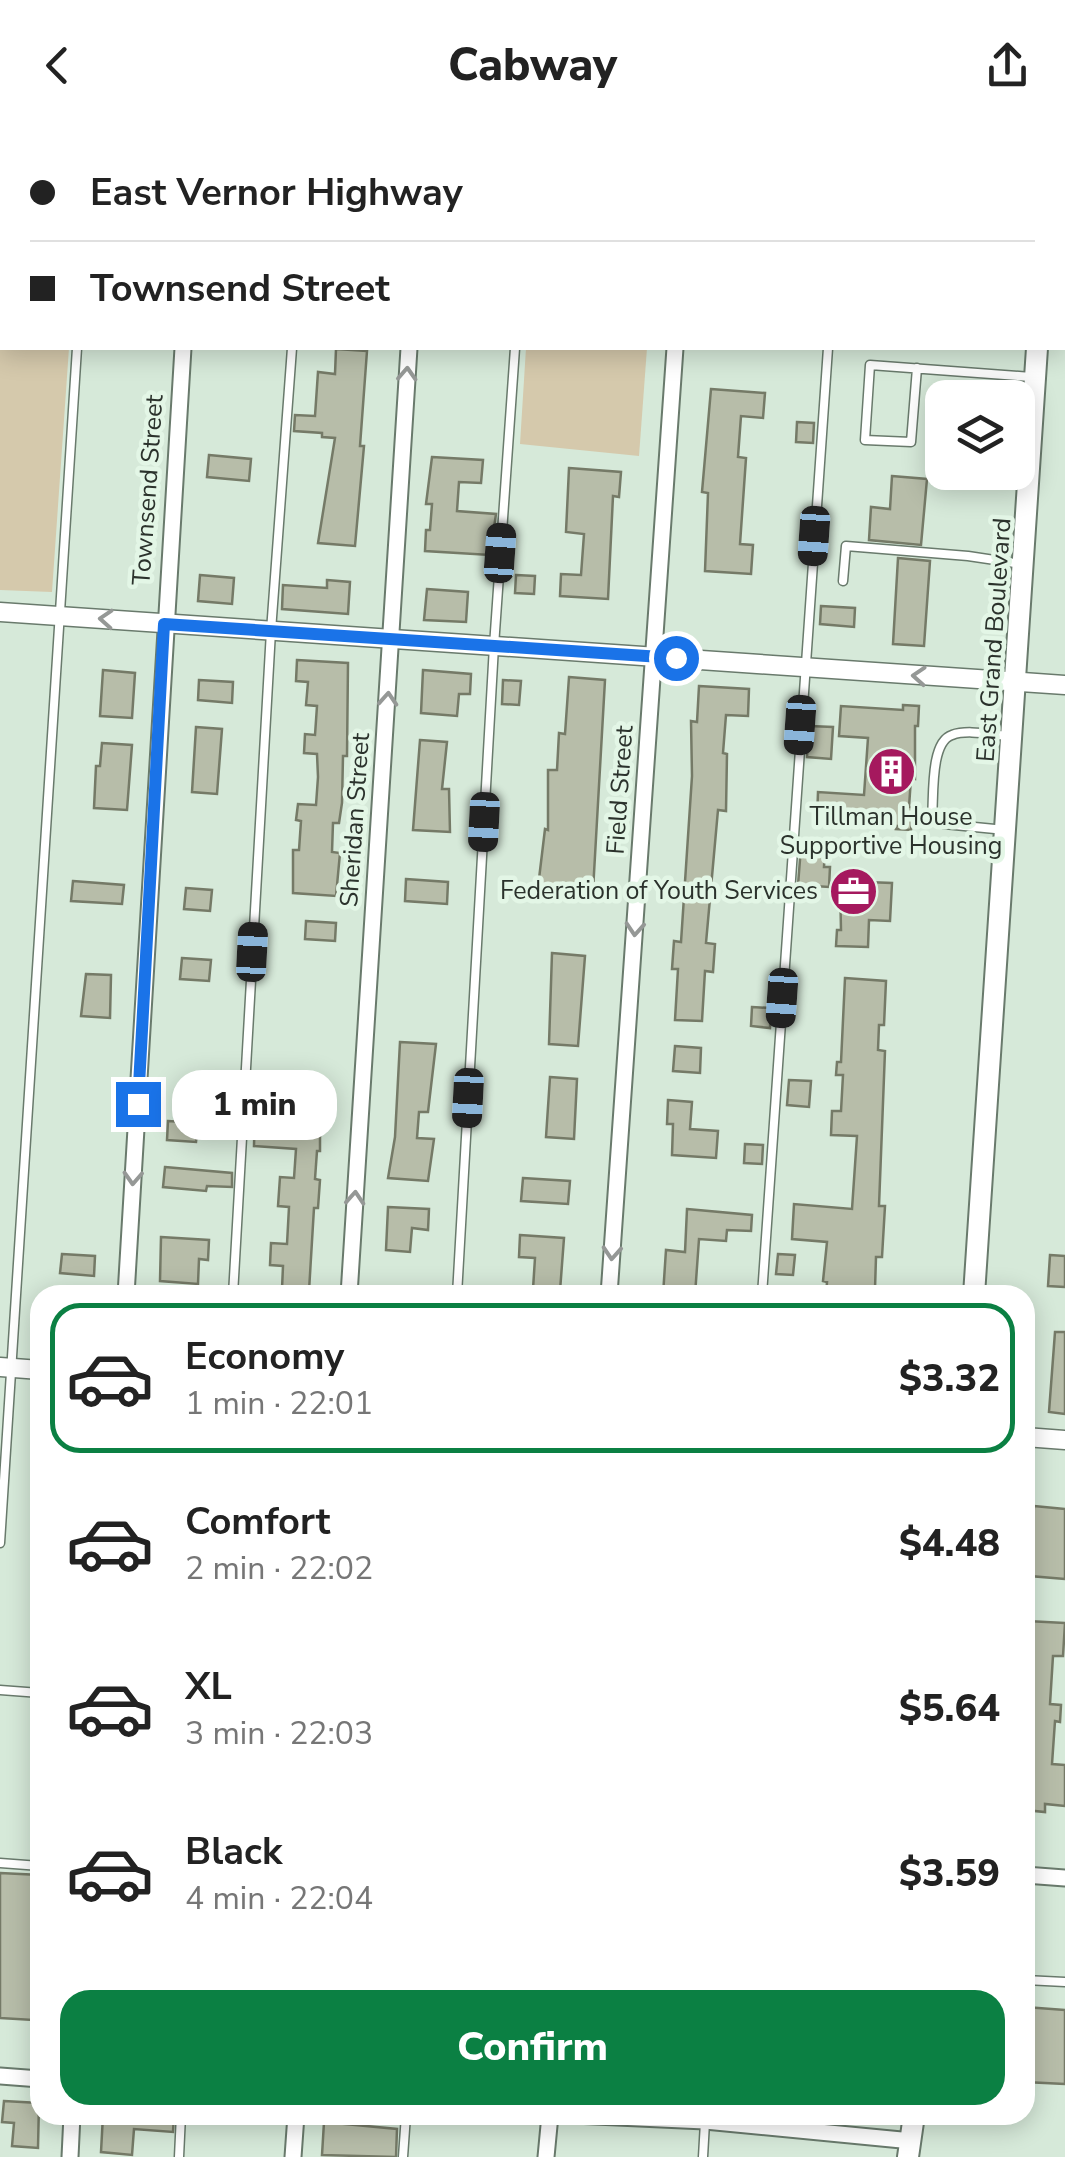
<!DOCTYPE html>
<html lang="en">
<head>
<meta charset="utf-8">
<style>
  body { margin:0; font-family:"Nunito Sans",sans-serif; background:#f6f6f6; color:#222; height:100vh; display:flex; flex-direction:column; font-size:38px; white-space:nowrap }
  * { box-sizing:border-box; margin:0 }
  p { font-size:32px; color:#767676 }
  .icon { flex:none; width:55px; height:55px; fill:none; stroke:currentColor; stroke-width:2; stroke-linecap:round; stroke-linejoin:round }
  .map { position:relative; flex:1; overflow:hidden }
  .details { position:absolute; left:30px; top:1155px; width:1005px; height:840px; display:flex; flex-direction:column; background:#fff; border-radius:30px; box-shadow:0 5px 25px #0003 }
  .details>* { flex:none }
  .top-card { position:absolute; left:0px; top:0px; width:1065px; height:220px; box-shadow:0 5px 25px #0003; display:grid; align-content:center; height:220px; padding:0 30px; background:#fff }
  .controls { position:absolute; left:925px; top:250px; display:grid; gap:20px }
  .controls a { display:grid; place-items:center; width:110px; height:110px; border-radius:20px; background:#fff; box-shadow:0 5px 25px #0003; font-size:50px }
  .end { position:absolute; width:45px; height:45px; margin:-22px; border:12px solid #1a73e8; background:#fff; box-shadow:0 0 0 5px #fff }
  .from { border-radius:50% }
  .bubble { position:absolute; height:70px; border-radius:30px; background:#fff; box-shadow:0 5px 25px #0003; font-size:32px; font-weight:800; line-height:70px; text-align:center }
  .car { position:absolute; width:30px; height:60px; margin:-30px -15px; border-radius:12px; box-shadow:0 0 8px 2px #0007; background:linear-gradient(#222 24%,#8ab4d8 0 40%,#222 0 76%,#8ab4d8 0 86%,#222 0) }
  .top-card b { display:flex; align-items:center; gap:35px; height:95px; font-size:38px }
  .top-card b+b { border-top:2px solid #e0e0e0 }
  .top-card i { width:25px; height:25px; background:#222 }
  ul { padding:18px 0 0; list-style:none }
  li { display:flex; align-items:center; gap:30px; height:150px; margin:0 20px 15px; padding:0 10px; border:5px solid transparent; border-radius:30px }
  li div { flex:1 }
  li b { display:block; font-size:38px }
  li em { font-style:normal; font-weight:800 }
  li.current { border-color:#0b8043 }
  li>.icon { width:90px; height:90px; stroke-width:1.5 }
  .primary-button { display:flex; gap:20px; margin-top:auto; padding:20px 30px }
  .primary-button a { flex:1; height:115px; border-radius:30px; background:#0b8043; color:#fff; font-size:40px; font-weight:800; line-height:115px; text-align:center }
  header { display:flex; justify-content:space-between; align-items:center; height:130px; padding:0 30px; background:#fff; font-size:45px; font-weight:800 }
  .map>svg:first-child { display:block }
</style>
</head>
<body>
<header><svg class="icon" aria-label="back" viewBox="0 0 24 24"><path d="M15 5l-7 7 7 7"/></svg>Cabway<svg class="icon" aria-label="share" viewBox="0 0 24 24"><path d="M12 15V3M7 8l5-5 5 5M5 13v7h14v-7"/></svg></header>
<div class="map">
<svg width="1065" height="2027" viewBox="0 0 1065 2027">
  <rect width="100%" height="100%" fill="#d6e9d9"/>
  <g fill="#d5c9ac">
    <path d="M0,0H85L2,2V218H69L52,462L0,460Z"/>
    <path d="M526,218H647L639,326L520,314Z"/>
  </g>
  <g fill="#b7bda9" stroke="#757a67" stroke-width="2.5">
    <path d="M336,219L367,221L360,316H364L355,416L318,413L335,308L322,307V303L294,301L295,285L315,286L318,242L335,244Z"/>
    <path d="M711,259L765,263L763,288L741,286L738,327L746,328L740,414L753,415L751,444L705,441L708,363L702,362Z"/>
    <path d="M797,292L814,293L813,313L796,312Z"/>
    <path d="M209,325L251,329L249,351L207,347Z"/>
    <path d="M432,327L483,330L481,353L459,352L457,381L496,384L490,425L425,421L426,400H430L432,374H426Z"/>
    <path d="M569,338L621,342L619,367L613,366L608,469L560,466L561,444L581,445L584,404L566,402Z"/>
    <path d="M892,346L927,349L921,415L869,410L871,377L890,379Z"/>
    <path d="M898,428L930,431L924,516L893,514Z"/>
    <path d="M200,445L234,448L232,474L198,471Z"/>
    <path d="M516,445L535,446L534,464L515,463Z"/>
    <path d="M327,450L350,452L348,484L282,479L283,455L327,458Z"/>
    <path d="M427,459L468,462L466,492L424,490Z"/>
    <path d="M821,476L855,478L854,497L820,494Z"/>
    <path d="M297,530L348,533L347,626H343L342,673L339,693H333L332,722L340,723L336,766L293,763V720H299L301,691L296,690L298,674L316,675L318,647L317,624L304,623L305,604L315,605L317,576L306,575L308,552L296,551Z"/>
    <path d="M103,540L135,543L132,588L100,586Z"/>
    <path d="M423,540L471,544L470,564H459L457,586L421,583Z"/>
    <path d="M569,547L605,550L593,761L538,757L545,699L548,700V640H557L559,603L565,604Z"/>
    <path d="M199,550L233,552L232,573L198,570Z"/>
    <path d="M503,550L521,551L519,575L502,574Z"/>
    <path d="M699,556L749,559L748,586L726,585L723,623L727,624L726,681L718,680L706,813L715,814L713,842L705,841L702,891L675,890L678,839H672L674,811L681,812L692,646L691,591L697,592Z"/>
    <path d="M903,575L919,576L918,596H915V649L911,648L909,677H913L911,700L896,699L897,696L817,690L818,662L864,665L868,608L839,606L841,576L903,580Z"/>
    <path d="M809,596L833,597L831,629L807,627Z"/>
    <path d="M196,597L222,599L217,664L192,662Z"/>
    <path d="M420,610L447,612L442,659H449L450,702L413,700Z"/>
    <path d="M102,613L132,615L127,680L94,678L96,636H100Z"/>
    <path d="M801,717L825,719L824,737H830L829,757L798,755Z"/>
    <path d="M406,749L448,752L447,774L405,771Z"/>
    <path d="M73,751L124,755L122,774L71,771Z"/>
    <path d="M840,751L892,753L890,791L869,790L868,817L836,816L837,800H841Z"/>
    <path d="M186,758L212,760L210,781L184,779Z"/>
    <path d="M306,791L336,793L335,811L305,809Z"/>
    <path d="M552,823L585,826L578,916L549,914Z"/>
    <path d="M182,828L211,830L209,851L180,849Z"/>
    <path d="M86,844L111,845L110,888L81,886Z"/>
    <path d="M845,848L886,851L884,895H879L878,920L885,921L879,1076H885L882,1127H876L875,1159H869V1165H826L827,1152L823,1151L827,1112L792,1109L794,1074L852,1079L857,1006L831,1005L832,981H841L843,945H836L837,932H841Z"/>
    <path d="M752,877L771,878L770,898L751,896Z"/>
    <path d="M400,912L436,914L428,982H419L417,1008L434,1009L428,1051L388,1048L395,1007Z"/>
    <path d="M675,916L701,918L700,943L673,941Z"/>
    <path d="M550,947L577,949L574,1009L546,1007Z"/>
    <path d="M789,950L811,951L809,977L787,975Z"/>
    <path d="M668,970L692,972L690,999L718,1001L716,1028L672,1025L673,994H667Z"/>
    <path d="M255,971L320,976V1021H317L315,1049L320,1050L318,1078H314L309,1161L282,1159L283,1136L270,1135L271,1113L287,1114L289,1077L278,1076L280,1047L294,1048L296,1019L254,1016Z"/>
    <path d="M168,991L198,993L196,1012L167,1010Z"/>
    <path d="M745,1014L763,1015L762,1034L744,1033Z"/>
    <path d="M165,1037L232,1043V1057L207,1056L206,1061L163,1057Z"/>
    <path d="M523,1048L570,1051L568,1074L521,1071Z"/>
    <path d="M388,1077L429,1079L428,1100L412,1098L410,1122L386,1120Z"/>
    <path d="M687,1079L752,1085L751,1101L727,1100L726,1111L699,1109L695,1165H663L666,1120L685,1122Z"/>
    <path d="M520,1105L564,1108L560,1161L533,1159L535,1128L519,1127Z"/>
    <path d="M161,1107L209,1110L208,1130L199,1129L198,1154L160,1151Z"/>
    <path d="M62,1124L95,1126L94,1146L60,1143Z"/>
    <path d="M778,1124L795,1125L793,1145L776,1144Z"/>
    <path d="M1050,1125L1065,1126V1157L1048,1156Z"/>
    <path d="M1055,1202H1065V1284L1049,1282Z"/>
    <path d="M1034,1376L1065,1379V1449L1030,1446Z"/>
    <path d="M1027,1491L1065,1493L1063,1526H1053L1050,1574L1061,1575L1060,1592L1055,1591L1052,1634L1065,1635V1676L1045,1674V1682L1025,1680Z"/>
    <path d="M0,1743L40,1745L33,1890L0,1888Z"/>
    <path d="M1025,1877L1065,1880V1954L1025,1952Z"/>
    <path d="M4,1971L39,1973L38,2018L12,2016L14,1993L2,1992Z"/>
    <path d="M103,1985H174L173,2002L134,1999L132,2025L101,2022Z"/>
    <path d="M324,1992L397,1999L396,2027L322,2025Z"/>
  </g>
  <g fill="none" stroke-linecap="round" stroke-linejoin="round">
    <defs>
      <g id="service">
        <path d="M93,2V0"/>
        <path d="M308,2L309,0"/>
        <path d="M530,2L531,0"/>
        <path d="M844,2V0"/>
        <path d="M917,238L911,312L865,310L870,235L1031,247"/>
        <path d="M843,451L846,416L968,426L1021,434"/>
        <path d="M1005,700L944,694L932,687C934,666 930,612 952,605C968,599 992,605 1009,606"/>
        <path d="M233,1165L271,501L292,218"/>
        <path d="M457,1165L494,516L515,218"/>
        <path d="M762,1165L828,218"/>
        <path d="M0,1413L77,218"/>
        <path d="M0,1560L40,1563"/>
        <path d="M0,1733L40,1736"/>
        <path d="M1025,1850L1065,1852"/>
        <path d="M179,2027L181,1985"/>
        <path d="M403,2027L406,1985"/>
        <path d="M703,2027L705,1992"/>
      </g>
      <g id="minor">
        <path d="M197,2L198,0"/>
        <path d="M422,2V0"/>
        <path d="M689,2L690,0"/>
        <path d="M126,1165L183,218"/>
        <path d="M349,1165L409,218"/>
        <path d="M609,1165L675,218"/>
        <path d="M1025,1745L1065,1748"/>
        <path d="M0,1946L40,1949"/>
        <path d="M573,1985L705,1991L912,2011"/>
        <path d="M70,2027L72,1985"/>
        <path d="M293,2027L296,1985"/>
        <path d="M546,2027L550,1985"/>
      </g>
      <g id="tertiary">
        <path d="M0,482L1065,555"/>
        <path d="M0,1237L40,1240"/>
        <path d="M1025,1307L1065,1310"/>
      </g>
      <g id="secondary">
        <path d="M1051,2V0"/>
        <path d="M974,1165L1037,218"/>
        <path d="M908,2027L914,1985"/>
      </g>
    </defs>
    <use href="#service" stroke="#697a6c" stroke-width="11"/>
    <use href="#minor" stroke="#697a6c" stroke-width="19"/>
    <use href="#tertiary" stroke="#697a6c" stroke-width="21"/>
    <use href="#secondary" stroke="#697a6c" stroke-width="24"/>
    <use href="#service" stroke="#fff" stroke-width="8"/>
    <use href="#minor" stroke="#fff" stroke-width="15"/>
    <use href="#tertiary" stroke="#fff" stroke-width="18"/>
    <use href="#secondary" stroke="#fff" stroke-width="20"/>
  </g>
  <defs><path id="oneway-chevron" d="M-2-3.5L2.5 0L-2 3.5" fill="none" stroke-width="1.6" stroke-linecap="round" stroke-linejoin="round" transform="scale(2.5)"/></defs>
  <g stroke="#959896">
    <use href="#oneway-chevron" transform="translate(407 244) rotate(-87)"/>
    <use href="#oneway-chevron" transform="translate(106 489) rotate(-176)"/>
    <use href="#oneway-chevron" transform="translate(919 546) rotate(-176)"/>
    <use href="#oneway-chevron" transform="translate(388 569) rotate(-86)"/>
    <use href="#oneway-chevron" transform="translate(635 799) rotate(94)"/>
    <use href="#oneway-chevron" transform="translate(133 1048) rotate(93)"/>
    <use href="#oneway-chevron" transform="translate(355 1068) rotate(-86)"/>
    <use href="#oneway-chevron" transform="translate(612 1123) rotate(94)"/>
  </g>
  <g fill="none" stroke-linecap="round" stroke-linejoin="round">
    <path stroke="#1a73e8" stroke-width="12" d="M138,974L164,494L676,528"/>
  </g>
  <defs>
    <symbol id="building-disc" viewBox="-11 -11 22 22"><circle r="9.5" fill="#a5195e" stroke="#e3f6e6"/><path d="M-4-6H4V6H1V3H-1V6H-4ZM-2.5-4.3h1.7v1.8h-1.7ZM.8-4.3h1.7v1.8H.8ZM-2.5-1h1.7V.8h-1.7ZM.8-1h1.7V.8H.8Z" fill="#fff"/></symbol>
    <symbol id="office-disc" viewBox="-11 -11 22 22"><circle r="9.5" fill="#a5195e" stroke="#e3f6e6"/><path d="M-6-3h4V-5.5h4V-3h4V5H-6ZM-1-4.5V-3h2v-1.5ZM-6 0V1H6V0Z" fill="#fff"/></symbol>
  </defs>
  <g fill-rule="evenodd">
    <use href="#building-disc" x="864" y="614" width="55" height="55"/>
    <use href="#office-disc" x="826" y="734" width="55" height="55"/>
  </g>
  <g text-anchor="middle" dominant-baseline="central" stroke-width="9" stroke-linejoin="round" paint-order="stroke">
    <g font-size="25" fill="#2b322c" stroke="#e3f6e6">
      <text transform="translate(148 360) rotate(-86)">Townsend Street</text>
      <text transform="translate(994 510) rotate(-86)">East Grand Boulevard</text>
      <text transform="translate(620 660) rotate(-86)">Field Street</text>
      <text transform="translate(355 690) rotate(-86)">Sheridan Street</text>
    </g>
    <g font-size="25" fill="#2b322c" stroke="#e3f6e6">
      <text x="891" y="687">Tillman House<tspan x="891" dy="29">Supportive Housing</tspan></text>
      <text x="818" y="761" text-anchor="end">Federation of Youth Services</text>
    </g>
  </g>
</svg>
<div class="controls">
<a><svg class="icon" aria-label="layers" viewBox="0 0 24 24"><path d="M12 4l9 5-9 5-9-5zM3 14l9 5 9-5"/></svg></a>
</div>
<i class="end from" style="left:676px;top:528px"></i>
<i class="end" style="left:138px;top:974px"></i>
<div class="bubble" style="left:172px;top:940px;width:165px">1 min</div>
<i class="car" style="left:814px;top:406px;rotate:184deg"></i>
<i class="car" style="left:500px;top:423px;rotate:4deg"></i>
<i class="car" style="left:800px;top:595px;rotate:184deg"></i>
<i class="car" style="left:484px;top:692px;rotate:183deg"></i>
<i class="car" style="left:252px;top:822px;rotate:3deg"></i>
<i class="car" style="left:782px;top:868px;rotate:184deg"></i>
<i class="car" style="left:468px;top:968px;rotate:183deg"></i>
<div class="top-card">
<b><i class="from"></i>East Vernor Highway</b>
<b><i></i>Townsend Street</b>
</div>
<section class="details">
<ul>
<li class="current"><svg class="icon" aria-label="car" viewBox="0 0 24 24"><path d="M5 17H2v-5l4-1 3-4h7l3 4 3 1v5h-3M9 17h6M6 11h13"/><circle cx="7" cy="17" r="2"/><circle cx="17" cy="17" r="2"/></svg><div><b>Economy</b><p>1 min · 22:01</p></div><em>$3.32</em></li>
<li><svg class="icon" aria-label="car" viewBox="0 0 24 24"><path d="M5 17H2v-5l4-1 3-4h7l3 4 3 1v5h-3M9 17h6M6 11h13"/><circle cx="7" cy="17" r="2"/><circle cx="17" cy="17" r="2"/></svg><div><b>Comfort</b><p>2 min · 22:02</p></div><em>$4.48</em></li>
<li><svg class="icon" aria-label="car" viewBox="0 0 24 24"><path d="M5 17H2v-5l4-1 3-4h7l3 4 3 1v5h-3M9 17h6M6 11h13"/><circle cx="7" cy="17" r="2"/><circle cx="17" cy="17" r="2"/></svg><div><b>XL</b><p>3 min · 22:03</p></div><em>$5.64</em></li>
<li><svg class="icon" aria-label="car" viewBox="0 0 24 24"><path d="M5 17H2v-5l4-1 3-4h7l3 4 3 1v5h-3M9 17h6M6 11h13"/><circle cx="7" cy="17" r="2"/><circle cx="17" cy="17" r="2"/></svg><div><b>Black</b><p>4 min · 22:04</p></div><em>$3.59</em></li>
</ul>
<div class="primary-button"><a>Confirm</a></div>
</section>
</div>
</body>
</html>
